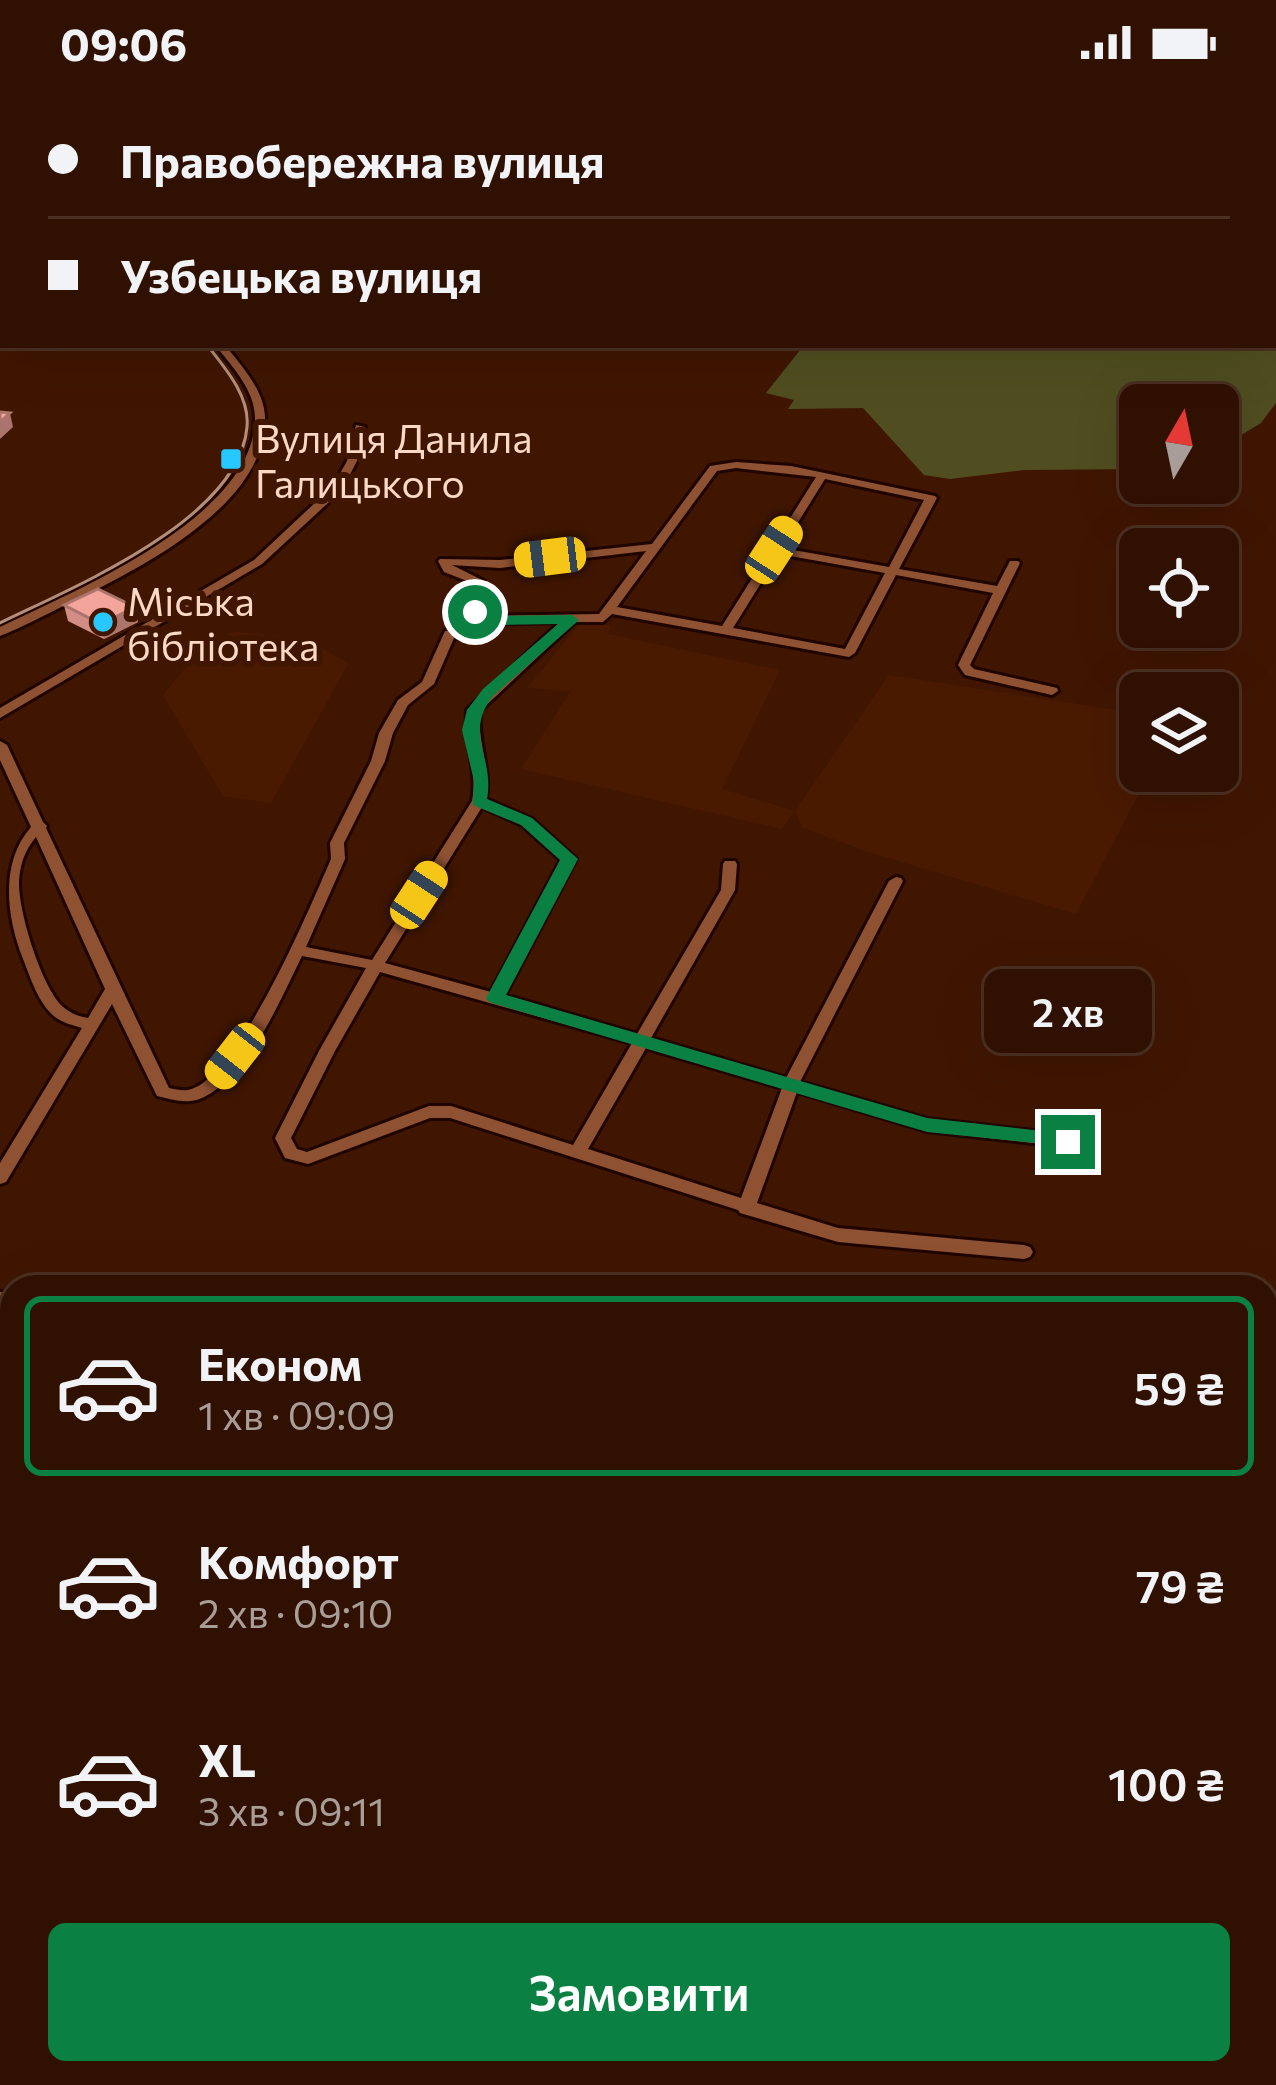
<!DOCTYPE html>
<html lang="uk">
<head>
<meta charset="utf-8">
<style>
  body { margin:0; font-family:Commissioner,sans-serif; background:#3c1e0f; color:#f1f3f6; height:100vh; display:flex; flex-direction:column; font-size:45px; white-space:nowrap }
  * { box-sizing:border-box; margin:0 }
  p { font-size:39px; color:#a89d99 }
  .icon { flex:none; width:66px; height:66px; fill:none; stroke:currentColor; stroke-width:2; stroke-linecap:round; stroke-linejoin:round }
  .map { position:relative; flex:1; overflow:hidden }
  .side { position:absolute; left:0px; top:1191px; width:1278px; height:810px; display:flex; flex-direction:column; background:#301000; border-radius:36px 36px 0 0; box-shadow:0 12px 48px #0002,0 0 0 3px #4b3022 }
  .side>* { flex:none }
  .top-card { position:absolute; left:0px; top:0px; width:1278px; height:264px; box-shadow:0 12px 48px #0002,0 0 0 3px #4b3022; display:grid; align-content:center; height:264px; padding:0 48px; background:#301000 }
  .needle { width:78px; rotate:9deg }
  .tools { position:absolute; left:1119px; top:300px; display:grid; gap:24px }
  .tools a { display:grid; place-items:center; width:120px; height:120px; border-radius:18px; background:#301000; box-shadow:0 12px 48px #0002,0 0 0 3px #4b3022; font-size:60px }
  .end { position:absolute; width:54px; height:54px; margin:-27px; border:15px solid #0b8043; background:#fff; box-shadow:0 0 0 6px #fff }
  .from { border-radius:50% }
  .bubble { position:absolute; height:84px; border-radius:18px; background:#301000; box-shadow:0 12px 48px #0002,0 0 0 3px #4b3022; font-size:39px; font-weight:600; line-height:84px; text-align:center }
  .car { position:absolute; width:36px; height:72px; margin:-36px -18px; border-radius:15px; box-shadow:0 0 9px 3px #0007; background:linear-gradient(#f5c518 24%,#345 0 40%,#f5c518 0 76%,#345 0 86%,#f5c518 0) }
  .top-card b { display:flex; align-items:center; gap:42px; height:114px; font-size:45px }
  .top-card b+b { border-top:3px solid #4b3022 }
  .top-card i { width:30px; height:30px; background:#f1f3f6 }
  ul { padding:21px 0 0; list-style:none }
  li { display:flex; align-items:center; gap:36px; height:180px; margin:0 24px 18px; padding:0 24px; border:6px solid transparent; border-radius:18px }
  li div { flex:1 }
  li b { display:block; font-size:45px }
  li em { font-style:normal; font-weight:600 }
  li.on { border-color:#0b8043 }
  li>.icon { width:108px; height:108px; stroke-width:1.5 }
  .cta { display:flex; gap:24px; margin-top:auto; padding:24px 48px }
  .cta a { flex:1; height:138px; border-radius:18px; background:#0b8043; color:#fff; font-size:48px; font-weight:600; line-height:138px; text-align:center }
  .status { display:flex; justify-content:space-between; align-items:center; height:84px; padding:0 60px; background:#301000; direction:ltr }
  .status svg { height:33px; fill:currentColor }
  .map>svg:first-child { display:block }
</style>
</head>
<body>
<div class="status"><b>09:06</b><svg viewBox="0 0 49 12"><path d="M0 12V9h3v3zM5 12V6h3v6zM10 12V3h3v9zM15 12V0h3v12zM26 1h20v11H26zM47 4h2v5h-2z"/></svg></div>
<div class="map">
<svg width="1276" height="2001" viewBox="0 0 1276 2001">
  <rect width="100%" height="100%" fill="#401600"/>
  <g fill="#4a1a00">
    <path d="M582,537L611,542L608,550L780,586L722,705L795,727L889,591L1135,629L1140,631V687H1151L1076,830L865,767L802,743L795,727L782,745L521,685L571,607L527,604Z"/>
    <path d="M235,548L305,554L348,580L271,719L223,712L163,611L208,557Z"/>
  </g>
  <g fill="#504e20">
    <path d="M1276,197V319L1261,339L1218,365V321H1140V385L1024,386L950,395L924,391L863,324L788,325L794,316L766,309L804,261H1275Z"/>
    <path d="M725,1989H1200L1203,2001H730Z"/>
  </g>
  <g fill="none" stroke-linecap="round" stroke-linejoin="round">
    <defs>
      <g id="minor">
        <path d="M41,0H51L47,3H37Z"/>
        <rect x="0" y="43" width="3" height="4"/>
        <path d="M215,261H225C241,281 264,306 265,333C268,422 135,487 67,520C45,531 23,543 0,552V543C76,506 255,433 255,334C255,306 231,281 215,261Z"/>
        <path d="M356,341L365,343L357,377L342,406L262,480L0,634V624L254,476L333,402L347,377Z"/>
        <path d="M736,378L791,382L935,412L937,414L899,485L997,502L1010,477H1018L1020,479L970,581L974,585L1057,604L1058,607L1052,611L965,591L958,581L993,509L896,491L855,569L849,573L612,530L603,538H575L480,627C477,657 491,685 486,715L532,735L576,775L505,911L637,950L721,806L723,780L725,777H735L737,780L735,806L651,954L786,994L889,797L896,793L901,794L903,797L800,998L927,1035L1068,1051L1077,1057L1068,1063L927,1047L797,1008L757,1119L838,1144L1024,1161L1030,1163L1033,1168L1030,1173L1024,1175L838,1158L740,1129L738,1126L450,1034H430L308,1080L285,1074L275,1054L319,967L366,884L302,872C281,915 248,992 204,1013C189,1021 173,1016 157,1012L112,920L6,1098L0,1100V1079L82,944C72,941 63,939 55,933C38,919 31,895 23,875C6,832 0,778 31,743L0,676V657L7,661L43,738L47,742L46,744L169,1004C174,1005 183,1007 188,1006C238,997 311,821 331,775L330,759L371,677L379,649L398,616L422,598L445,547L460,546L472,535V499L444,488L438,477L440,475L500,476L652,460L710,382ZM736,384L816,393L722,542L617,523L717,387ZM825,395L924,416L889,483L782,464ZM646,467L599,530L484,532V497L452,481L500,484ZM779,470L885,489L845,565L733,544ZM560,538L467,626C464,657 478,686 472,717L372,876L306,863L345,775L344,759L385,677L393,649L408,621L434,600L454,554L467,553L481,540ZM482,723L522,741L561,776L491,908L385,879ZM36,753L105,905L88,934C77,932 70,929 62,922C41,901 18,827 19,797C20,780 25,766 36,753ZM380,888L632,959L573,1061L451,1022H429L307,1068L297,1065L291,1054L335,967ZM646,964L782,1004L741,1114L588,1065Z"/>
        <path d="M0,1208L12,1210V1224L0,1222Z"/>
      </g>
    </defs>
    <use href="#minor" stroke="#1f0400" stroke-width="6"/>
    <use href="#minor" fill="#8e5233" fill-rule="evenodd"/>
    <g stroke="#b48e7b" stroke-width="3">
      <path d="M27,3L31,0"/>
      <path d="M0,539C73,503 239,436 247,343C250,312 225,284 207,261"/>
    </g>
    <path stroke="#b48e7b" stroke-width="3" stroke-dasharray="8 8" stroke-linecap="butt" d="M576,0H587"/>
  </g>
  <path fill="#d28e85" d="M64,521L138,538L104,555L68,537Z"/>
  <g fill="#ab746c">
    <path d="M10,329L13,343L0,355V338Z"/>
    <path d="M135,523L138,538L104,555L101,540Z"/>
  </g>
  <g fill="#f4a59b" stroke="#ab746c" stroke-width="3">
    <path d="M370,0H413L414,3H371Z"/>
    <path d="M504,0H563V3H503Z"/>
    <path d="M595,0H983L984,3H594Z"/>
    <path d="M1014,0H1130L1120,3H1015Z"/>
    <path d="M1141,0H1276V26L1275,3H1142Z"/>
    <path d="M0,328L10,329L0,338Z"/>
    <path d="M98,505L135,523L101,540L64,521Z"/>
  </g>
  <path fill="#0b8043" d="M475,524L484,532L572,531L579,536L493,612C463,650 495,673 487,715L532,734L578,775L506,911L927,1034L1068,1050L1078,1058L1075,1063L927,1048L489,918L486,914L560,776L521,741L473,721L474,697L462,646L467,626L483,605L558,540L478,541L468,528Z"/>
  <g fill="#27c8ff" stroke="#401600" stroke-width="4.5">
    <rect x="219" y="363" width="24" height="24" rx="6"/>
    <circle cx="103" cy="538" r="12"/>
  </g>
  <g text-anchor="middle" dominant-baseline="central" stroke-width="12" stroke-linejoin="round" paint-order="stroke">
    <g font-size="39" fill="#fbd8c7" stroke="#401600" text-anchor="start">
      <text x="255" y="353">Вулиця Данила<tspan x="255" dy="45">Галицького</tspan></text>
      <text x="127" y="516">Міська<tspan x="127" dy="45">бібліотека</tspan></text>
    </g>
  </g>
</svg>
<div class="tools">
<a><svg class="needle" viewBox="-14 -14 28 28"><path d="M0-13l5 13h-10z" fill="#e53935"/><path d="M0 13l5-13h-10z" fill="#a89d99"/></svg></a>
<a><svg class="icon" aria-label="locate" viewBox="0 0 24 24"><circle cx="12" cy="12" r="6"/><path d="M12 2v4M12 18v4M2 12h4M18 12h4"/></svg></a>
<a><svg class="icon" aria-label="layers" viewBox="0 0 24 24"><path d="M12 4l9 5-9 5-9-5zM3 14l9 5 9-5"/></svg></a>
</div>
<i class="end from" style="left:475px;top:528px"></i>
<i class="end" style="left:1068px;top:1058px"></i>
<div class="bubble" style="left:984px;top:885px;width:168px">2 хв</div>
<i class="car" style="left:774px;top:466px;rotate:33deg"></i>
<i class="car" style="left:550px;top:473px;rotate:263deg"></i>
<i class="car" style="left:419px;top:811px;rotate:33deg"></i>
<i class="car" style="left:235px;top:972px;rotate:218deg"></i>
<div class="top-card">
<b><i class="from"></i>Правобережна вулиця</b>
<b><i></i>Узбецька вулиця</b>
</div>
<section class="side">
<ul>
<li class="on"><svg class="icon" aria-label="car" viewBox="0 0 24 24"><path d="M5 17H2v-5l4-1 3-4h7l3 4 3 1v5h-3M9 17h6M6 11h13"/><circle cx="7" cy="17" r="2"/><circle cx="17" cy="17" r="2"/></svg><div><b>Економ</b><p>1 хв · 09:09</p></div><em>59 ₴</em></li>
<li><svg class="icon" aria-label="car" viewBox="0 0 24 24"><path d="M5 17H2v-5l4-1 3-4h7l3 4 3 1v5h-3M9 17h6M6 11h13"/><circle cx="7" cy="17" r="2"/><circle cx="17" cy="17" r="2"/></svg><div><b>Комфорт</b><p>2 хв · 09:10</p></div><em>79 ₴</em></li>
<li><svg class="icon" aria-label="car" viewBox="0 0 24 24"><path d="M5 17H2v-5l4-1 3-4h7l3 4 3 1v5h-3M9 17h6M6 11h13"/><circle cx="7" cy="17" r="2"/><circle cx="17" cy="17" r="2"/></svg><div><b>XL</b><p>3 хв · 09:11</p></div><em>100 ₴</em></li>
</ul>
<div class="cta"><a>Замовити</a></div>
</section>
</div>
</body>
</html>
